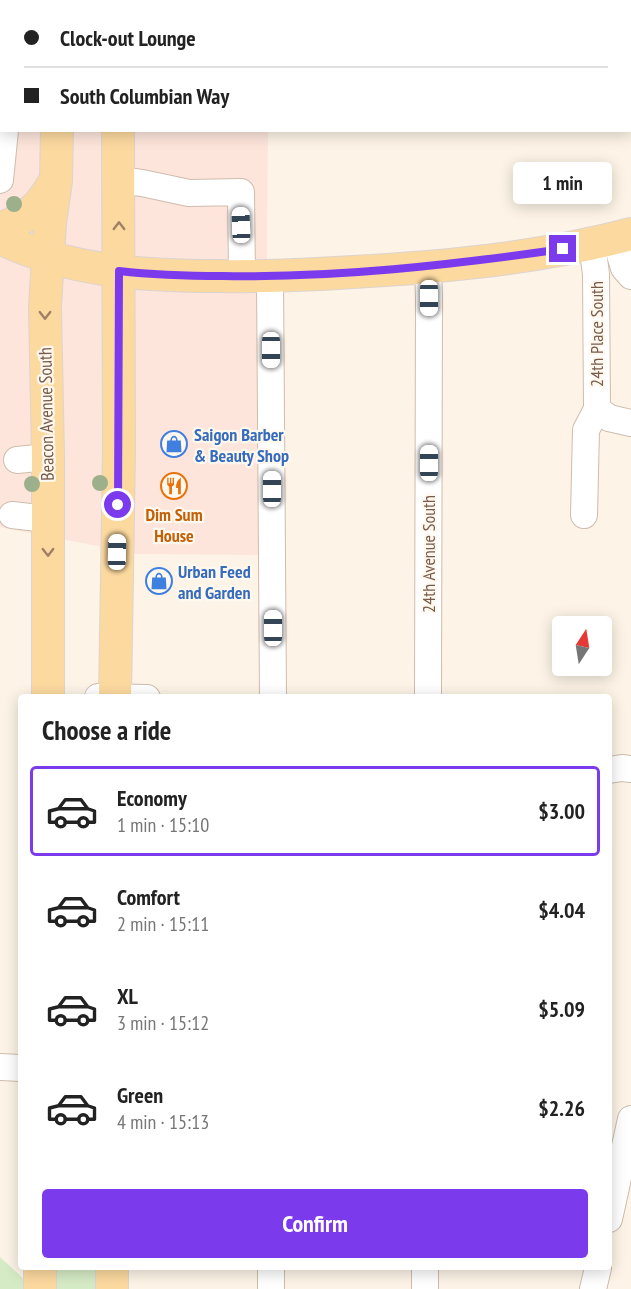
<!DOCTYPE html>
<html lang="en">
<head>
<meta charset="utf-8">
<style>
  body { margin:0; font-family:"PT Sans Narrow",sans-serif; background:#f2f2f2; color:#222; height:100vh; display:flex; flex-direction:column; font-size:22px; white-space:nowrap }
  * { box-sizing:border-box; margin:0 }
  p { font-size:20px; color:#767676 }
  .icon { flex:none; width:33px; height:33px; fill:none; stroke:currentColor; stroke-width:2; stroke-linecap:round; stroke-linejoin:round }
  .map { position:relative; flex:1; overflow:hidden }
  .drawer { position:absolute; left:18px; top:694px; width:594px; height:576px; display:flex; flex-direction:column; background:#fff; border-radius:6px; box-shadow:0 3px 15px #0003 }
  .drawer>* { flex:none }
  .banner { position:absolute; left:0px; top:0px; width:632px; height:132px; box-shadow:0 3px 15px #0003; display:grid; align-content:center; height:132px; padding:0 24px; background:#fff }
  .needle { width:39px; rotate:12deg }
  .tools { position:absolute; left:552px; top:616px; display:grid; gap:12px }
  .tools a { display:grid; place-items:center; width:60px; height:60px; border-radius:6px; background:#fff; box-shadow:0 3px 15px #0003; font-size:30px }
  .end { position:absolute; width:27px; height:27px; margin:-14px; border:8px solid #7c3aed; background:#fff; box-shadow:0 0 0 3px #fff }
  .from { border-radius:50% }
  .bubble { position:absolute; height:42px; border-radius:6px; background:#fff; box-shadow:0 3px 15px #0003; font-size:20px; font-weight:700; line-height:42px; text-align:center }
  .car { position:absolute; width:18px; height:36px; margin:-18px -9px; border-radius:8px; box-shadow:0 0 4px 2px #0007; background:linear-gradient(#fff 24%,#345 0 40%,#fff 0 76%,#345 0 86%,#fff 0) }
  .banner b { display:flex; align-items:center; gap:21px; height:57px; font-size:22px }
  .banner b+b { border-top:2px solid #e0e0e0 }
  .banner i { width:15px; height:15px; background:#222 }
  ul { padding:0; list-style:none }
  li { display:flex; align-items:center; gap:18px; height:90px; margin:0 12px 9px; padding:0 12px; border:3px solid transparent; border-radius:6px }
  li div { flex:1 }
  li b { display:block; font-size:22px }
  li em { font-style:normal; font-weight:700 }
  li.on { border-color:#7c3aed }
  li>.icon { width:54px; height:54px; stroke-width:1.5 }
  h2 { padding:0 24px; font-size:27px; line-height:72px }
  .action { display:flex; gap:12px; margin-top:auto; padding:12px 24px }
  .action a { flex:1; height:69px; border-radius:6px; background:#7c3aed; color:#fff; font-size:24px; font-weight:700; line-height:69px; text-align:center }
  .map>svg:first-child { display:block }
</style>
</head>
<body>
<div class="map">
<svg width="631" height="1289" viewBox="0 0 631 1289">
  <rect width="100%" height="100%" fill="#fdf4e7"/>
  <path fill="#fde5db" d="M0,67H2V130L268,131L267,246L268,555L138,554L0,527Z"/>
  <g fill="#d5ebc5">
    <path d="M0,1257L26,1281V1289H0Z"/>
    <rect x="51" y="1268" width="49" height="21"/>
  </g>
  <g fill="none" stroke-linecap="round" stroke-linejoin="round">
    <defs>
      <g id="minor">
        <path d="M527,0L533,2"/>
        <path d="M630,30H631"/>
        <path d="M630,51H631"/>
        <path d="M0,180L5,130"/>
        <path d="M118,180L142,183L189,193L241,192L242,277"/>
        <path d="M615,238L624,268L631,276"/>
        <path d="M592,244L596,274L597,409L609,418L631,423"/>
        <path d="M270,277L273,698"/>
        <path d="M17,460L48,457"/>
        <path d="M12,515L47,519"/>
        <path d="M584,515L586,430L597,409"/>
        <path d="M98,697L147,698"/>
        <path d="M428,698L429,298L428,267"/>
        <path d="M609,770L622,768L631,769"/>
        <path d="M0,1067L21,1068"/>
        <path d="M609,1219L631,1119"/>
        <path d="M271,1289V1268"/>
        <path d="M425,1289V1268"/>
        <path d="M593,1289L598,1268"/>
      </g>
      <g id="major">
        <path d="M57,0V2"/>
        <path d="M124,2V0"/>
        <path d="M0,229C29,217 39,209 55,181"/>
        <path d="M0,238C67,271 144,276 217,276C263,277 307,275 353,272C446,267 541,258 631,234"/>
        <path d="M48,698V457L45,307L50,223L56,181L57,130"/>
        <path d="M115,698L119,450L118,130"/>
        <path d="M40,1289V1268"/>
        <path d="M112,1289V1268"/>
      </g>
    </defs>
    <use href="#minor" stroke="#cfbcad" stroke-width="28"/>
    <use href="#major" stroke="#dcd4d0" stroke-width="34"/>
    <use href="#minor" stroke="#fff" stroke-width="26"/>
    <use href="#major" stroke="#fcd99f" stroke-width="32"/>
  </g>
  <g fill="#9eb08b">
    <circle cx="14" cy="204" r="8"/>
    <circle cx="100" cy="483" r="8"/>
    <circle cx="32" cy="484" r="8"/>
  </g>
  <defs><path id="oneway-chevron" d="M-2-3.5L2.5 0L-2 3.5" fill="none" stroke-width="1.6" stroke-linecap="round" stroke-linejoin="round" transform="scale(1.5)"/></defs>
  <g stroke="#a08064">
    <use href="#oneway-chevron" transform="translate(119 226) rotate(-90)"/>
    <use href="#oneway-chevron" transform="translate(45 315) rotate(90)"/>
    <use href="#oneway-chevron" transform="translate(48 552) rotate(89)"/>
  </g>
  <g fill="none" stroke-linecap="round" stroke-linejoin="round">
    <path stroke="#7c3aed" stroke-width="8" d="M118,505L119,271C154,275 188,276 223,276C337,278 450,265 563,249"/>
  </g>
  <defs>
    <symbol id="shop-ring" viewBox="-11 -11 22 22"><circle r="9.5" fill="#fff8ee" stroke="#3f7fe0" stroke-width="1.5"/><path d="M-5-2.5h2.3a2.7 3.5 0 0 1 5.4 0H5L5.5 6h-11ZM-1.5-2.5h3a1.5 2.3 0 0 0-3 0Z" fill="#3f7fe0"/></symbol>
    <symbol id="restaurant-ring" viewBox="-11 -11 22 22"><circle r="9.5" fill="#fff8ee" stroke="#e8710a" stroke-width="1.5"/><path d="M-5-6h1v4h1v-4h1v4h1v-4h1v5L-1.5 .5V6h-2V.5L-5-1ZM5-6V6H3V1.5H1.5Q1.5-4 5-6Z" fill="#e8710a"/></symbol>
  </defs>
  <g fill-rule="evenodd">
    <use href="#shop-ring" x="159" y="429" width="30" height="30"/>
    <use href="#restaurant-ring" x="159" y="471" width="30" height="30"/>
    <use href="#shop-ring" x="144" y="566" width="30" height="30"/>
  </g>
  <g text-anchor="middle" dominant-baseline="central" stroke-width="4.5" stroke-linejoin="round" paint-order="stroke">
    <g font-size="18" fill="#785a4b" stroke="#fff8ee">
      <text transform="translate(596 334) rotate(-90)">24th Place South</text>
      <text transform="translate(46 414) rotate(-91)">Beacon Avenue South</text>
      <text transform="translate(428 554) rotate(-90)">24th Avenue South</text>
    </g>
    <g font-size="18" font-weight="bold" fill="#366cbe" stroke="#fff8ee" text-anchor="start">
      <text x="194" y="434">Saigon Barber<tspan x="194" dy="21">&amp; Beauty Shop</tspan></text>
      <text x="178" y="571">Urban Feed<tspan x="178" dy="21">and Garden</tspan></text>
    </g>
    <g font-size="18" font-weight="bold" fill="#c56008" stroke="#fff8ee">
      <text x="174" y="514">Dim Sum<tspan x="174" dy="21">House</tspan></text>
    </g>
  </g>
</svg>
<div class="tools">
<a><svg class="needle" viewBox="-14 -14 28 28"><path d="M0-13l5 13h-10z" fill="#e53935"/><path d="M0 13l5-13h-10z" fill="#767676"/></svg></a>
</div>
<i class="end from" style="left:118px;top:505px"></i>
<i class="end" style="left:563px;top:249px"></i>
<div class="bubble" style="left:513px;top:162px;width:99px">1 min</div>
<i class="car" style="left:241px;top:225px;rotate:358deg"></i>
<i class="car" style="left:429px;top:298px;rotate:180deg"></i>
<i class="car" style="left:271px;top:350px;rotate:180deg"></i>
<i class="car" style="left:429px;top:463px;rotate:0deg"></i>
<i class="car" style="left:272px;top:489px;rotate:0deg"></i>
<i class="car" style="left:117px;top:552px;rotate:1deg"></i>
<i class="car" style="left:273px;top:628px;rotate:0deg"></i>
<div class="banner">
<b><i class="from"></i>Clock-out Lounge</b>
<b><i></i>South Columbian Way</b>
</div>
<section class="drawer">
<h2>Choose a ride</h2>
<ul>
<li class="on"><svg class="icon" aria-label="car" viewBox="0 0 24 24"><path d="M5 17H2v-5l4-1 3-4h7l3 4 3 1v5h-3M9 17h6M6 11h13"/><circle cx="7" cy="17" r="2"/><circle cx="17" cy="17" r="2"/></svg><div><b>Economy</b><p>1 min · 15:10</p></div><em>$3.00</em></li>
<li><svg class="icon" aria-label="car" viewBox="0 0 24 24"><path d="M5 17H2v-5l4-1 3-4h7l3 4 3 1v5h-3M9 17h6M6 11h13"/><circle cx="7" cy="17" r="2"/><circle cx="17" cy="17" r="2"/></svg><div><b>Comfort</b><p>2 min · 15:11</p></div><em>$4.04</em></li>
<li><svg class="icon" aria-label="car" viewBox="0 0 24 24"><path d="M5 17H2v-5l4-1 3-4h7l3 4 3 1v5h-3M9 17h6M6 11h13"/><circle cx="7" cy="17" r="2"/><circle cx="17" cy="17" r="2"/></svg><div><b>XL</b><p>3 min · 15:12</p></div><em>$5.09</em></li>
<li><svg class="icon" aria-label="car" viewBox="0 0 24 24"><path d="M5 17H2v-5l4-1 3-4h7l3 4 3 1v5h-3M9 17h6M6 11h13"/><circle cx="7" cy="17" r="2"/><circle cx="17" cy="17" r="2"/></svg><div><b>Green</b><p>4 min · 15:13</p></div><em>$2.26</em></li>
</ul>
<div class="action"><a>Confirm</a></div>
</section>
</div>
</body>
</html>
